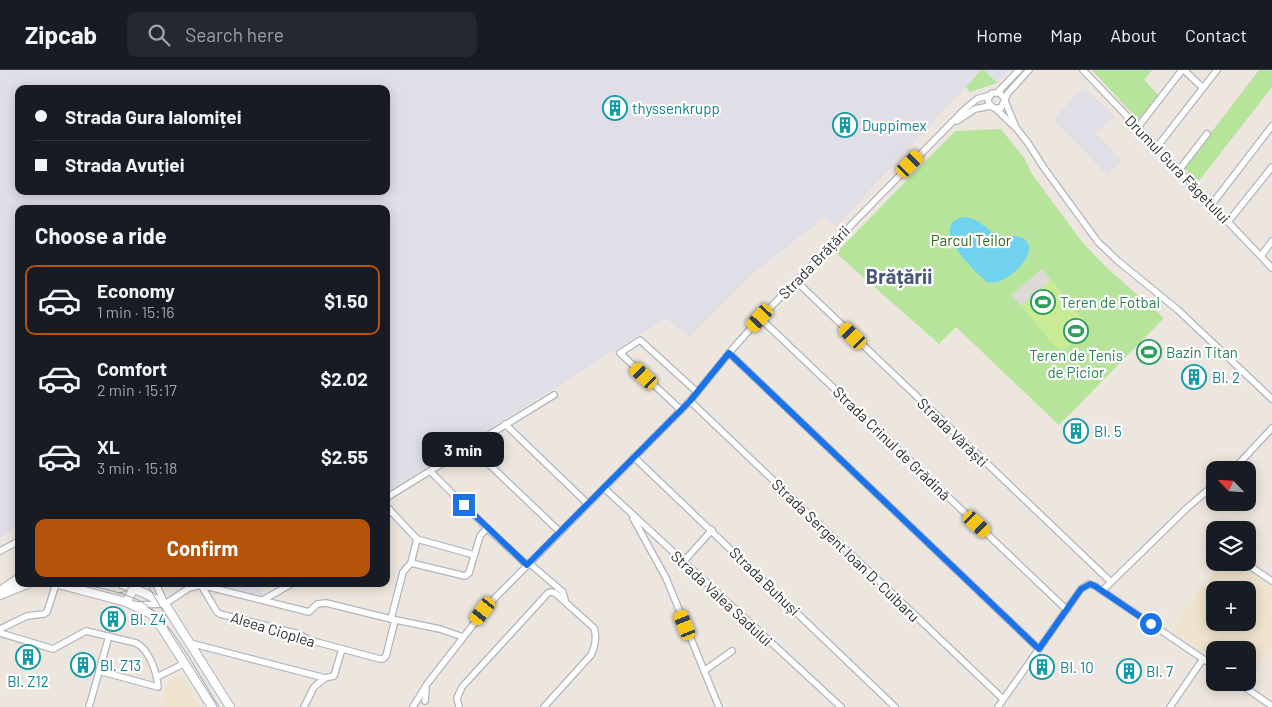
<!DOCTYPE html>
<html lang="en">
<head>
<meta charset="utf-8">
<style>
  body { margin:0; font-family:Barlow,sans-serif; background:#242831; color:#f1f3f6; height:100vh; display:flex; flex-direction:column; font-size:19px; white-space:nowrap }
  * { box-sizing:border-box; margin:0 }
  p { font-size:16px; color:#9ea1a6 }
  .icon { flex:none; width:28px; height:28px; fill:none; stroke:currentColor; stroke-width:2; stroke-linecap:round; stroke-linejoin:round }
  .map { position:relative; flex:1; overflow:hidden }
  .panel { position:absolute; left:15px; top:135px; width:375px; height:382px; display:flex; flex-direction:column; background:#171b24; border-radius:10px; box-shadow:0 2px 12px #0003 }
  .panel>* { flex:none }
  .top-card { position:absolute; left:15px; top:15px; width:375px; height:110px; border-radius:10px; box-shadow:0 2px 12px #0003; display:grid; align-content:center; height:110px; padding:0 20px; background:#171b24 }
  .needle { width:32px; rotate:295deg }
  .fabs { position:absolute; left:1206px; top:391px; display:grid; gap:10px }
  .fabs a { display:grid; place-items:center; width:50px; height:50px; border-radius:10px; background:#171b24; box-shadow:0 2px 12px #0003; font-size:25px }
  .end { position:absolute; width:22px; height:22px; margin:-11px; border:6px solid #1a73e8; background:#fff; box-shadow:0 0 0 2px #fff }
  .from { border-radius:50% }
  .bubble { position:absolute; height:35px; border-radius:10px; background:#171b24; box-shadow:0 2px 12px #0003; font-size:16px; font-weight:700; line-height:35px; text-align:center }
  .car { position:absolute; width:15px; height:30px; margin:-15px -8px; border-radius:6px; box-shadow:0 0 4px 1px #0007; background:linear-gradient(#f5c518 24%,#345 0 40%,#f5c518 0 76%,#345 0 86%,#f5c518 0) }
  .top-card b { display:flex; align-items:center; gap:18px; height:48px; font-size:19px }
  .top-card b+b { border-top:1px solid #363941 }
  .top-card i { width:12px; height:12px; background:#f1f3f6 }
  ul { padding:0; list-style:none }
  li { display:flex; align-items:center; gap:15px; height:70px; margin:0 10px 8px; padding:0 10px; border:2px solid transparent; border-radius:10px }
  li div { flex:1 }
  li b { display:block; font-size:19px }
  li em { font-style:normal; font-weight:700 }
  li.active { border-color:#b45309 }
  li>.icon { width:45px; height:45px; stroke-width:1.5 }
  h2 { padding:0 20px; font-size:22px; line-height:60px }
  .action { display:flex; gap:10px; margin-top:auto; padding:10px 20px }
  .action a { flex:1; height:58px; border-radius:10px; background:#b45309; color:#fff; font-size:20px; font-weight:700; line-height:58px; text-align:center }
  header { display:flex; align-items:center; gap:30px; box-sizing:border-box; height:70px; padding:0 25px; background:#171b24; border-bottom:1px solid #363941 }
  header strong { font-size:24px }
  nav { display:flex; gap:28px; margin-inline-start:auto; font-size:18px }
  .search { width:350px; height:45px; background:#242831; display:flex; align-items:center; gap:12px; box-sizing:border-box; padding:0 18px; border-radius:10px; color:#9ea1a6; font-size:19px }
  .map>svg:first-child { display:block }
</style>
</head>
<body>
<header>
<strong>Zipcab</strong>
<div class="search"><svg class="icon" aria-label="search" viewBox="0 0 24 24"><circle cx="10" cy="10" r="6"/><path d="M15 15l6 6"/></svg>Search here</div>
<nav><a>Home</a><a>Map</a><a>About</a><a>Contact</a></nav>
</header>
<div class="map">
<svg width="1272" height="637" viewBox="0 0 1272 637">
  <rect width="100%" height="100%" fill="#ede6de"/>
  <g fill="#e0dee6" fill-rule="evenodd">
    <path d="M0,0H981L836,157L824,148L753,203L689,267L666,248L386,423V139H19V456L0,468ZM19,19H386V121H19Z"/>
    <path d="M984,0H1009L997,13Z"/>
    <path d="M1083,17L1114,46L1096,64L1121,90L1107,105L1054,49Z"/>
    <path d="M214,514H257L265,526L261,528Z"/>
  </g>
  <g fill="#efe3cd" fill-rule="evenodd">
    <path d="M1219,493H1236L1272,517V577L1248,610V580H1215V589L1172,561ZM1215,520H1248V552H1215Z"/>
    <path d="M180,605L199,637H161L168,612Z"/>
  </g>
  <g fill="#b6e49a">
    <path d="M981,0H984L997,13L970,22L966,17Z"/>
    <path d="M1092,0H1152L1144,10L1159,26L1140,52Z"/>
    <path d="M1259,0H1272V17L1198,112L1184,98Z"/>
    <path d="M1001,59L1025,89L1032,104L1082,172L1108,199L1164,248L1059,355L956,257L939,274L836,183L955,61Z"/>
  </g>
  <path fill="#caeb96" d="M1051,210L1088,255L1084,265L1066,279H1060L1054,275L1021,236Z"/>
  <path fill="#ddd9d5" d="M1042,199L1051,210L1021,236L1011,225Z"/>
  <path fill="#71d2ef" d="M964,147C978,148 983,156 994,163C1004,170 1019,161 1027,172C1038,186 1003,218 987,212C974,201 926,155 964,147Z"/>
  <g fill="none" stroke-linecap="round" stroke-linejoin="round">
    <defs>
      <g id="minor">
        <path d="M1083,0L1272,198"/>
        <path d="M1184,0L1203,18"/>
        <path d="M998,22L1019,0"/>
        <path d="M1004,28L1000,23H992L988,29L989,34L994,38H1001L1008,23L1029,0"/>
        <path d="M1005,31L1015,55"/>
        <path d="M996,39L1017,59L1028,73L1044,98L1098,172L1118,191L1178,240L1272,329"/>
        <path d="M957,51L975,39L990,36"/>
        <path d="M1138,57L1182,0"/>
        <path d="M1157,77L1217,0"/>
        <path d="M1179,100L1207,64"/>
        <path d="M1212,134L1272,56"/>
        <path d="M1228,152L1272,97"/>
        <path d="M1261,186L1272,171"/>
        <path d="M796,211L1111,512"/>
        <path d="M760,248L1067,540"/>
        <path d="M729,283L1039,579"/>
        <path d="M690,331L1003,629"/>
        <path d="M681,340L620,283L640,270L697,322"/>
        <path d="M505,354L588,434"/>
        <path d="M470,376L560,462"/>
        <path d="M634,387L895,637"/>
        <path d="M1233,400L1272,358"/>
        <path d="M430,401L487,458L527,495"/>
        <path d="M604,418L841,637"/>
        <path d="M386,428L554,325"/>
        <path d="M386,436L417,469L474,485"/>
        <path d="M633,448L666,508L719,637"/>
        <path d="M1212,470L1215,473"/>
        <path d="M0,481L19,471"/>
        <path d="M683,492L712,460"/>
        <path d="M1244,492L1272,511"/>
        <path d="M411,493L465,506L469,503L480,466L487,458"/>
        <path d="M529,493L563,522L565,530"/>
        <path d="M156,514L165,534"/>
        <path d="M201,515L217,542L220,544L299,564L309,570L380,589H383L386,586L395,550"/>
        <path d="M1102,521L1187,438L1215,414"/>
        <path d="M263,530L291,514"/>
        <path d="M136,535L165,534L189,518L201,515L309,542L317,534L326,533L391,549L440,559L463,567"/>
        <path d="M391,549L403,502L411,493L417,469"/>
        <path d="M0,559L27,546L44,544L47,542L56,514"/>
        <path d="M0,563L53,579L86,561L136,573C149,579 157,603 158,617L99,601"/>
        <path d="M190,573L325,608L334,606L342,579"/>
        <path d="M704,601L732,581"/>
        <path d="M157,607L185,593"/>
        <path d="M1237,612L1272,636"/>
        <path d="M425,631L426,619"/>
        <path d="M89,637L109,566"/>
        <path d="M304,637L314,617L325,608"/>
        <path d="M413,637L427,614L490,533L690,331L729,283L760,248L965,39L977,29L990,25"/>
        <path d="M459,637L457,628L462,617L548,523L551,522L555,523L594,558C597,566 595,578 591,585L544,637"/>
        <path d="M998,637L1081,519L1089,514L1095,516L1215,597"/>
        <path d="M1170,637L1203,589"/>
      </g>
      <g id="secondary">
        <path d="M58,514L126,532L151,544L162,558L212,637"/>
        <path d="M122,514L144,523L165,534L230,637"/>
        <path d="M0,521L19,508"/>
        <path d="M0,525L27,514"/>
        <path d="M126,532L137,514"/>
      </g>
    </defs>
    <use href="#minor" stroke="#b2b5bf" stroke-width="8"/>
    <use href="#secondary" stroke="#b2b5bf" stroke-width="10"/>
    <use href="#minor" stroke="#fff" stroke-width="5.5"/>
    <use href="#secondary" stroke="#fff" stroke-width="8"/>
    <g stroke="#a0a4b6" stroke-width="1">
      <path d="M81,514C100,518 122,522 140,531C171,548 199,606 219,637"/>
      <path d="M147,514L167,548"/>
      <path d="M118,523L124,522L133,514"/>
    </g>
  </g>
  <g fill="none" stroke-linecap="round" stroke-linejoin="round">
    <path stroke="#1a73e8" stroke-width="6" d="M464,435L527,495L690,331L729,283L1039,579L1081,519L1090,514L1095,516L1151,554"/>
  </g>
  <defs>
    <symbol id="building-ring" viewBox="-11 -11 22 22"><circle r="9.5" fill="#fff" stroke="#0f9aa8" stroke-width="1.5"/><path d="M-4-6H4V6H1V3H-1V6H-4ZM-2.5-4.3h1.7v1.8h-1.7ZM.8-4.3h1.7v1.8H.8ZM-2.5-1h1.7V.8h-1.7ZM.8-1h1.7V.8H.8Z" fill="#0f9aa8"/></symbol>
    <symbol id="stadium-ring" viewBox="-11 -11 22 22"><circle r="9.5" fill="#fff" stroke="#2e9e5b" stroke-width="1.5"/><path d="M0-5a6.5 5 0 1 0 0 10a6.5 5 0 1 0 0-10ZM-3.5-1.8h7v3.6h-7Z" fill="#2e9e5b"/></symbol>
  </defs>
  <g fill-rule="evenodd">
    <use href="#building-ring" x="601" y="24" width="28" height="28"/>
    <use href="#building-ring" x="831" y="41" width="28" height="28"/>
    <use href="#stadium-ring" x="1029" y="218" width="28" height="28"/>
    <use href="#stadium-ring" x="1062" y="247" width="28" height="28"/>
    <use href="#stadium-ring" x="1135" y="268" width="28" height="28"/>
    <use href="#building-ring" x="1180" y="293" width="28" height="28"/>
    <use href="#building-ring" x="1062" y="347" width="28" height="28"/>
    <use href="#building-ring" x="99" y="535" width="28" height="28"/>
    <use href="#building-ring" x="14" y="573" width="28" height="28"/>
    <use href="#building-ring" x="69" y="581" width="28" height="28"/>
    <use href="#building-ring" x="1028" y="583" width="28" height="28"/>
    <use href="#building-ring" x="1115" y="587" width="28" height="28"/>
  </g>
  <g text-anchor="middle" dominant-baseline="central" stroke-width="4.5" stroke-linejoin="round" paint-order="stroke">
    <g font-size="15" fill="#0d838f" stroke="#fff" text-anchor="start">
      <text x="632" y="38">thyssenkrupp</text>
      <text x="862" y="55">Duppimex</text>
      <text x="1212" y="307">Bl. 2</text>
      <text x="1094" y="361">Bl. 5</text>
      <text x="130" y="549">Bl. Z4</text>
      <text x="100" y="595">Bl. Z13</text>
      <text x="1060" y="597">Bl. 10</text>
      <text x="1146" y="601">Bl. 7</text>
      <text x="28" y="611" text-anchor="middle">Bl. Z12</text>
    </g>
    <g font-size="15" fill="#2c2c2c" stroke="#fff">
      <text transform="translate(1178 99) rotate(46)">Drumul Gura Făgetului</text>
      <text transform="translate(814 192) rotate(-46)">Strada Brățării</text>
      <text transform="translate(953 362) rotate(44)">Strada Vărăști</text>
      <text transform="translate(892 373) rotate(44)">Strada Crinul de Grădină</text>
      <text transform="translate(846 480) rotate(44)">Strada Sergent Ioan D. Cuibaru</text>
      <text transform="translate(765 511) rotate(44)">Strada Buhuși</text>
      <text transform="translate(722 528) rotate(43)">Strada Valea Sadului</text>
      <text transform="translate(273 559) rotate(17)">Aleea Cioplea</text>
    </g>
    <g font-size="15" fill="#2d6a1a" stroke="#fff">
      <text x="971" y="170">Parcul Teilor</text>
    </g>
    <g font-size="15" fill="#27864d" stroke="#fff" text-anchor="start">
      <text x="1060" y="232">Teren de Fotbal</text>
      <text x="1166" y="282">Bazin Titan</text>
      <text x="1076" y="285" text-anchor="middle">Teren de Tenis<tspan x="1076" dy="17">de Picior</tspan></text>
    </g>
    <g font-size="20" font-weight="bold" fill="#4b567d" stroke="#fff">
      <text x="899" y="206">Brățării</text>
    </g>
  </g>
</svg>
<div class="fabs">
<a><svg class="needle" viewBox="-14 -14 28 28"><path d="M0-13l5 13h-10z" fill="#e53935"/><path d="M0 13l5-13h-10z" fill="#9ea1a6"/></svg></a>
<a><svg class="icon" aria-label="layers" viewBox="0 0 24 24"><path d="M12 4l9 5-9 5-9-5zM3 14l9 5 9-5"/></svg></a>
<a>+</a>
<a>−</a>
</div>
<i class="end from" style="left:1151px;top:554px"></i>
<i class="end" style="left:464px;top:435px"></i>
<div class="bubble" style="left:422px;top:362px;width:82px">3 min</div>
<i class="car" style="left:910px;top:94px;rotate:44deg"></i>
<i class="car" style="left:760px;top:248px;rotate:222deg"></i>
<i class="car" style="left:853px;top:266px;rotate:314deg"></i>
<i class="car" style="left:644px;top:306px;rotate:313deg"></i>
<i class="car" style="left:977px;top:454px;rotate:133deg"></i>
<i class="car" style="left:483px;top:541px;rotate:217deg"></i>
<i class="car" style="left:685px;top:555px;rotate:338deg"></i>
<div class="top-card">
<b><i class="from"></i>Strada Gura Ialomiței</b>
<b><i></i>Strada Avuției</b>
</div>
<section class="panel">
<h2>Choose a ride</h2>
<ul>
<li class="active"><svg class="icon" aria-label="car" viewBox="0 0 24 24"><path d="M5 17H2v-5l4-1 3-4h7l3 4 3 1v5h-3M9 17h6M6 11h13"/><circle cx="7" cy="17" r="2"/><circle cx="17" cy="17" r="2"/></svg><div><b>Economy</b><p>1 min · 15:16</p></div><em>$1.50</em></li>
<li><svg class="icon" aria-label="car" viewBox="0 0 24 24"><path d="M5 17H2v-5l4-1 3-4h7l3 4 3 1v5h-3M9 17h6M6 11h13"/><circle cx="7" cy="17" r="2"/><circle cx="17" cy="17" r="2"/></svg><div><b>Comfort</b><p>2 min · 15:17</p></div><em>$2.02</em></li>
<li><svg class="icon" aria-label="car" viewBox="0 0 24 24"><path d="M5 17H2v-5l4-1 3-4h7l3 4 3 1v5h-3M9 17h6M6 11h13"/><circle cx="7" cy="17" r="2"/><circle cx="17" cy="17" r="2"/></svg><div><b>XL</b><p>3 min · 15:18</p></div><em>$2.55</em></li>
</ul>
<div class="action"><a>Confirm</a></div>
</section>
</div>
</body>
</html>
